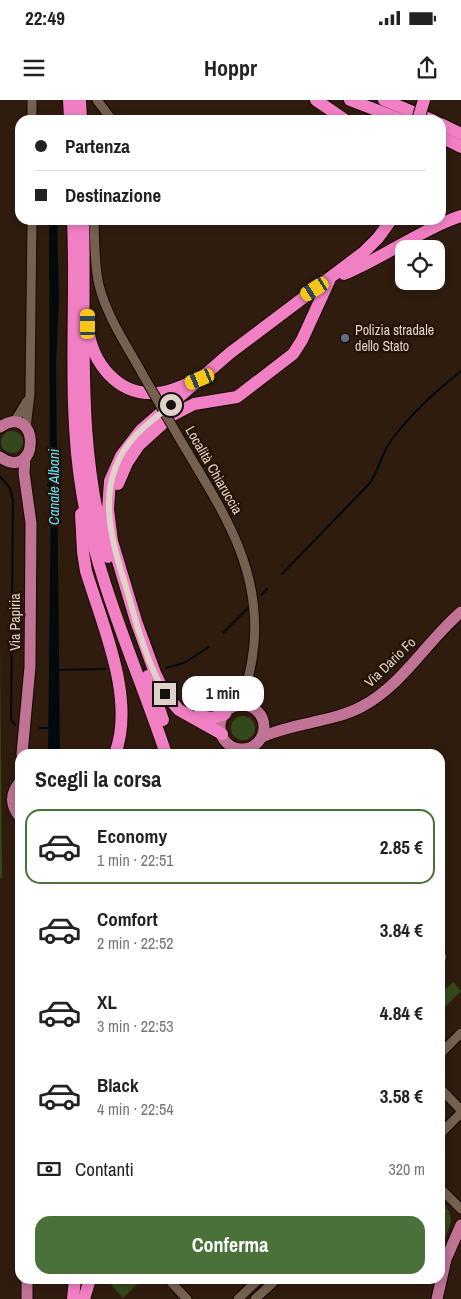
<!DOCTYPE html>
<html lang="it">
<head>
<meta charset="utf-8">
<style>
  body { margin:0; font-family:"Archivo Narrow",sans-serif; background:#f2f2f2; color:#222; height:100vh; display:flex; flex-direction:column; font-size:19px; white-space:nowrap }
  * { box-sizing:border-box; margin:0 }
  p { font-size:16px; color:#767676 }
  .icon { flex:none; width:28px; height:28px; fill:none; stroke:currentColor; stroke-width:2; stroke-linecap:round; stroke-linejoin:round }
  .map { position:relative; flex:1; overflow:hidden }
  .details { position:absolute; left:15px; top:649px; width:430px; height:535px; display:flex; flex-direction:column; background:#fff; border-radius:15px; box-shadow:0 2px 8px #0003 }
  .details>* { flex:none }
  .top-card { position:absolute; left:15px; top:15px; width:431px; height:110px; border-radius:15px; box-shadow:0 2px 8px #0003; display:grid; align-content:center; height:110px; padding:0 20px; background:#fff }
  .fabs { position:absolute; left:395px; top:140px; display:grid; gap:10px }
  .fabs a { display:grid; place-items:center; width:50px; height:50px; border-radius:10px; background:#fff; box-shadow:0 2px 8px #0003; font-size:25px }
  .end { position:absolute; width:22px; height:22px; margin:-11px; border:6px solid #e0d2c9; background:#111; box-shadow:0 0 0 2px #111 }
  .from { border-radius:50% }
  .bubble { position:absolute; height:35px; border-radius:15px; background:#fff; box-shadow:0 2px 8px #0003; font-size:16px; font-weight:700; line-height:35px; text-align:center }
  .car { position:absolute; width:15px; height:30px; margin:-15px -8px; border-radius:6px; box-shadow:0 0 4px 1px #0007; background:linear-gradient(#f5c518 24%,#345 0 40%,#f5c518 0 76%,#345 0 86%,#f5c518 0) }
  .top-card b { display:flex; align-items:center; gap:18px; height:48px; font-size:19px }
  .top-card b+b { border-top:1px solid #e0e0e0 }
  .top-card i { width:12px; height:12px; background:#222 }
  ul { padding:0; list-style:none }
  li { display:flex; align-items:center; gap:15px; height:75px; margin:0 10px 8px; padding:0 10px; border:2px solid transparent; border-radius:15px }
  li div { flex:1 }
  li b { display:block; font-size:19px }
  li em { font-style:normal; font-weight:700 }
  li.selected { border-color:#4a7139 }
  li>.icon { width:45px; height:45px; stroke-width:1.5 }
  h2 { padding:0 20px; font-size:22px; line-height:60px }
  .pay { display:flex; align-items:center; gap:12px; height:55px; padding:0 20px; font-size:19px }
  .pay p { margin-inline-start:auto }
  .primary-button { display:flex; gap:10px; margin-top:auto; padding:10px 20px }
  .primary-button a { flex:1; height:58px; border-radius:15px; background:#4a7139; color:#fff; font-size:20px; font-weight:700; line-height:58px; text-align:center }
  .status { display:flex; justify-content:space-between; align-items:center; height:35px; padding:0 25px; background:#fff; direction:ltr }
  .status svg { height:14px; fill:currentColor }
  header { display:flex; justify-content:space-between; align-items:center; height:65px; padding:0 20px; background:#fff; font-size:22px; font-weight:700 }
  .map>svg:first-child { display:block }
</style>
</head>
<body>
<div class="status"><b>22:49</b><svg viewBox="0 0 49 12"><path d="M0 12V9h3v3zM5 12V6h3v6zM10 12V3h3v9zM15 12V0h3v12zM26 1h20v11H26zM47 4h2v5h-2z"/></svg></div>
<header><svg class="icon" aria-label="menu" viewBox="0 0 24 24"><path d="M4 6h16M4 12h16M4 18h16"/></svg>Hoppr<svg class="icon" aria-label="share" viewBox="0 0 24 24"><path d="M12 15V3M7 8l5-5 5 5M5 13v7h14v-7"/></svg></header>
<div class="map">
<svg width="461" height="1199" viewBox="0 0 461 1199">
  <rect width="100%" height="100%" fill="#2f1c0e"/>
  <g fill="#33491b">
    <circle cx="12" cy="342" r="11"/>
    <path d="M0,545L2,777L0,779Z"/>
    <circle cx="243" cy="628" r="12"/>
    <path d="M453,882L461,891L440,912V894Z"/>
    <path d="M440,1100C459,1119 449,1127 440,1148Z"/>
    <path d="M118,1179H143L123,1198L111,1185Z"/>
  </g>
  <path fill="#020a0d" d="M49,120H57L59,197L56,264L60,654H48L51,389L47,386L50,374Z"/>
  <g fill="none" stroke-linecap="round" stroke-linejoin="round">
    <g stroke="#020a0d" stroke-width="2">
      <path d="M0,377L10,388L13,400L11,620L15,625"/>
      <path d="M282,474L370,383C378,371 381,357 388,345C408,316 434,293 461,271"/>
      <path d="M261,495L267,489"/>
      <path d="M223,533L248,508"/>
      <path d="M166,568L184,563L209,547"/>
      <path d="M57,570L105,569"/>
      <path d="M40,628H50"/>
    </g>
    <defs>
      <g id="minor">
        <path d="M32,0V20"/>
        <path d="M97,0L112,20"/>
        <path d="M94,120C95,141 94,164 99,185C107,217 127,246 143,275"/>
        <path d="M9,323L16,319L27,301"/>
        <path d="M26,328L30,294L32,120"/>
        <path d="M178,336C217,403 261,462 254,544C252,566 248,586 237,606"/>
        <path d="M250,580L254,608"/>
        <path d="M440,860L442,857"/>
        <path d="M440,954L461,933"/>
        <path d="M440,988L461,1010"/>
        <path d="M440,1034L461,1013"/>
        <path d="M440,1088L461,1109"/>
        <path d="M168,1179L187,1199"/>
        <path d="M238,1199L259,1179"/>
        <path d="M255,1199L277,1179"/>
      </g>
      <g id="major">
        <path d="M0,327C41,301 40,384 0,357"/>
        <circle cx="242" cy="627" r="22"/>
        <path d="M262,637C294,622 330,623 361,607C403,585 426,542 461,512"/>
        <path d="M22,654L30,567L31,423L24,373L25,357"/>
        <path d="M20,682C10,693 10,706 20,717"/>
        <path d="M27,1199V1179"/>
        <path d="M437,1199L446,1159L461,1125"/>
      </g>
      <g id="highway">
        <path d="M69,0L70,20"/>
        <path d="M80,0L81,20"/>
        <path d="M316,0L345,20"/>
        <path d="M350,0L402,20"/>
        <path d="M384,0L432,20"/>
        <path d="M441,24L461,34"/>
        <path d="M441,37L461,47"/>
        <path d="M73,120C77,210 67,302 82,392C97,482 137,567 166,654"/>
        <path d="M83,120C86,234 75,346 108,457"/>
        <path d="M344,174C385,157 420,130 461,116"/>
        <path d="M88,228C92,263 118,296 156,293C169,293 181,286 192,282"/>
        <path d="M118,384L127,363L139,345L171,316L194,304L237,297L293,254L302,240L329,181"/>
        <path d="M81,414L83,452L86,471C102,524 136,599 115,654"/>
        <path d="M148,576L163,620"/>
        <path d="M198,616L212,618L225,614"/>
        <path d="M222,634L179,610L165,594L155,573L136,521L112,441L108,409L110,381L121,356L141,330L230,253L364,152L378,138L391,120"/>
        <path d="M73,1199L75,1179"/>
        <path d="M84,1199L90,1179"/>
      </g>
    </defs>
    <use href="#minor" stroke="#160600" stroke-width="11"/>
    <use href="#major" stroke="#160600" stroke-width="13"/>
    <use href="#highway" stroke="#160600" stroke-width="14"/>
    <use href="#minor" stroke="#76604f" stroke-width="9"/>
    <use href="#major" stroke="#c07395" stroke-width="11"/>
    <use href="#highway" stroke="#f17fc4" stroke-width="12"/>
    <defs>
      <path id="minor-bridge" d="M143,275L178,336"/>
      <path id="highway-bridge" d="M418,20L424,0"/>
    </defs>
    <use href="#minor-bridge" stroke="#160600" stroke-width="11" stroke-linecap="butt"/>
    <use href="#highway-bridge" stroke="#160600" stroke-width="14" stroke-linecap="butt"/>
    <use href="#minor-bridge" stroke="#76604f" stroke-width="9"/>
    <use href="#highway-bridge" stroke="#f17fc4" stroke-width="12"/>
  </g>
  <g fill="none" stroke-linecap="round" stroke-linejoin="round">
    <path stroke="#e0d2c9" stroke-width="6" d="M165,594C148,564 138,530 129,497C112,442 91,383 136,335C146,324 159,315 171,305"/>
  </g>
  <circle fill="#5c6f8a" stroke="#251305" stroke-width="2" cx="345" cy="238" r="5"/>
  <g text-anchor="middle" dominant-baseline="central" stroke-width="5" stroke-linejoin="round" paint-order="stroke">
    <g font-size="14" fill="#e0d2c9" stroke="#251305" text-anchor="start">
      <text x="355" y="230">Polizia stradale<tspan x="355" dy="16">dello Stato</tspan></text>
    </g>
    <g font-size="14" fill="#e0d2c9" stroke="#251305">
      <text transform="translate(214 370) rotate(60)">Località Chiaruccia</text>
      <text transform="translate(15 522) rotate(-90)">Via Papiria</text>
      <text transform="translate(390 562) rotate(-44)">Via Dario Fo</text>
    </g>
    <g font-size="15" font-style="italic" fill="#5fe2fd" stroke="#251305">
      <text transform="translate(53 387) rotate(-90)">Canale Albani</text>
    </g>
  </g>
</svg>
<div class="fabs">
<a><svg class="icon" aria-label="locate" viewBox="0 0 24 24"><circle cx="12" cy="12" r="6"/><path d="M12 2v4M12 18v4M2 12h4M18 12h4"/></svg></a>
</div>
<i class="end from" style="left:171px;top:305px"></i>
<i class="end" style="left:165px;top:594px"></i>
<div class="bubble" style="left:182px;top:576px;width:82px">1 min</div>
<i class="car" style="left:315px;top:189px;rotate:237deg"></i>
<i class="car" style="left:88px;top:224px;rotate:0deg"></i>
<i class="car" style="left:200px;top:279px;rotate:248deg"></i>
<div class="top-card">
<b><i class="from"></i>Partenza</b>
<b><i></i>Destinazione</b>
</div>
<section class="details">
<h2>Scegli la corsa</h2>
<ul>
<li class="selected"><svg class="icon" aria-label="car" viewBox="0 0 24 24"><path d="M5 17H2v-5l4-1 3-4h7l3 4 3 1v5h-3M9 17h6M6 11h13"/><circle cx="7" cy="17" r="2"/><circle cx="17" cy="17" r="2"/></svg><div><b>Economy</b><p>1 min · 22:51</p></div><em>2.85 €</em></li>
<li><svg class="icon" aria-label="car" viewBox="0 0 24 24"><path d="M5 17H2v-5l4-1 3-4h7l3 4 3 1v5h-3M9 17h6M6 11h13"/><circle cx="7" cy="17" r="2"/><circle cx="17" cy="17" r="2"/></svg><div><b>Comfort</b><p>2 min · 22:52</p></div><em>3.84 €</em></li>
<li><svg class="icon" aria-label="car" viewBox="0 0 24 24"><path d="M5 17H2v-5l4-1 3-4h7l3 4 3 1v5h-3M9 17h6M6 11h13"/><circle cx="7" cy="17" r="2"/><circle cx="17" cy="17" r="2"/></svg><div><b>XL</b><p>3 min · 22:53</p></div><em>4.84 €</em></li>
<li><svg class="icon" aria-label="car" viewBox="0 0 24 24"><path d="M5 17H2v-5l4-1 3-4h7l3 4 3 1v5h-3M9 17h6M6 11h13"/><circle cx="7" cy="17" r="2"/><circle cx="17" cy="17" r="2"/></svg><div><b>Black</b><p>4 min · 22:54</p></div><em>3.58 €</em></li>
</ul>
<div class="pay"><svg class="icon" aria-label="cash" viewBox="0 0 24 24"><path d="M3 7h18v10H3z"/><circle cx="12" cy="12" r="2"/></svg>Contanti<p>320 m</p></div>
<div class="primary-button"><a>Conferma</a></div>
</section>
</div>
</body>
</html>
